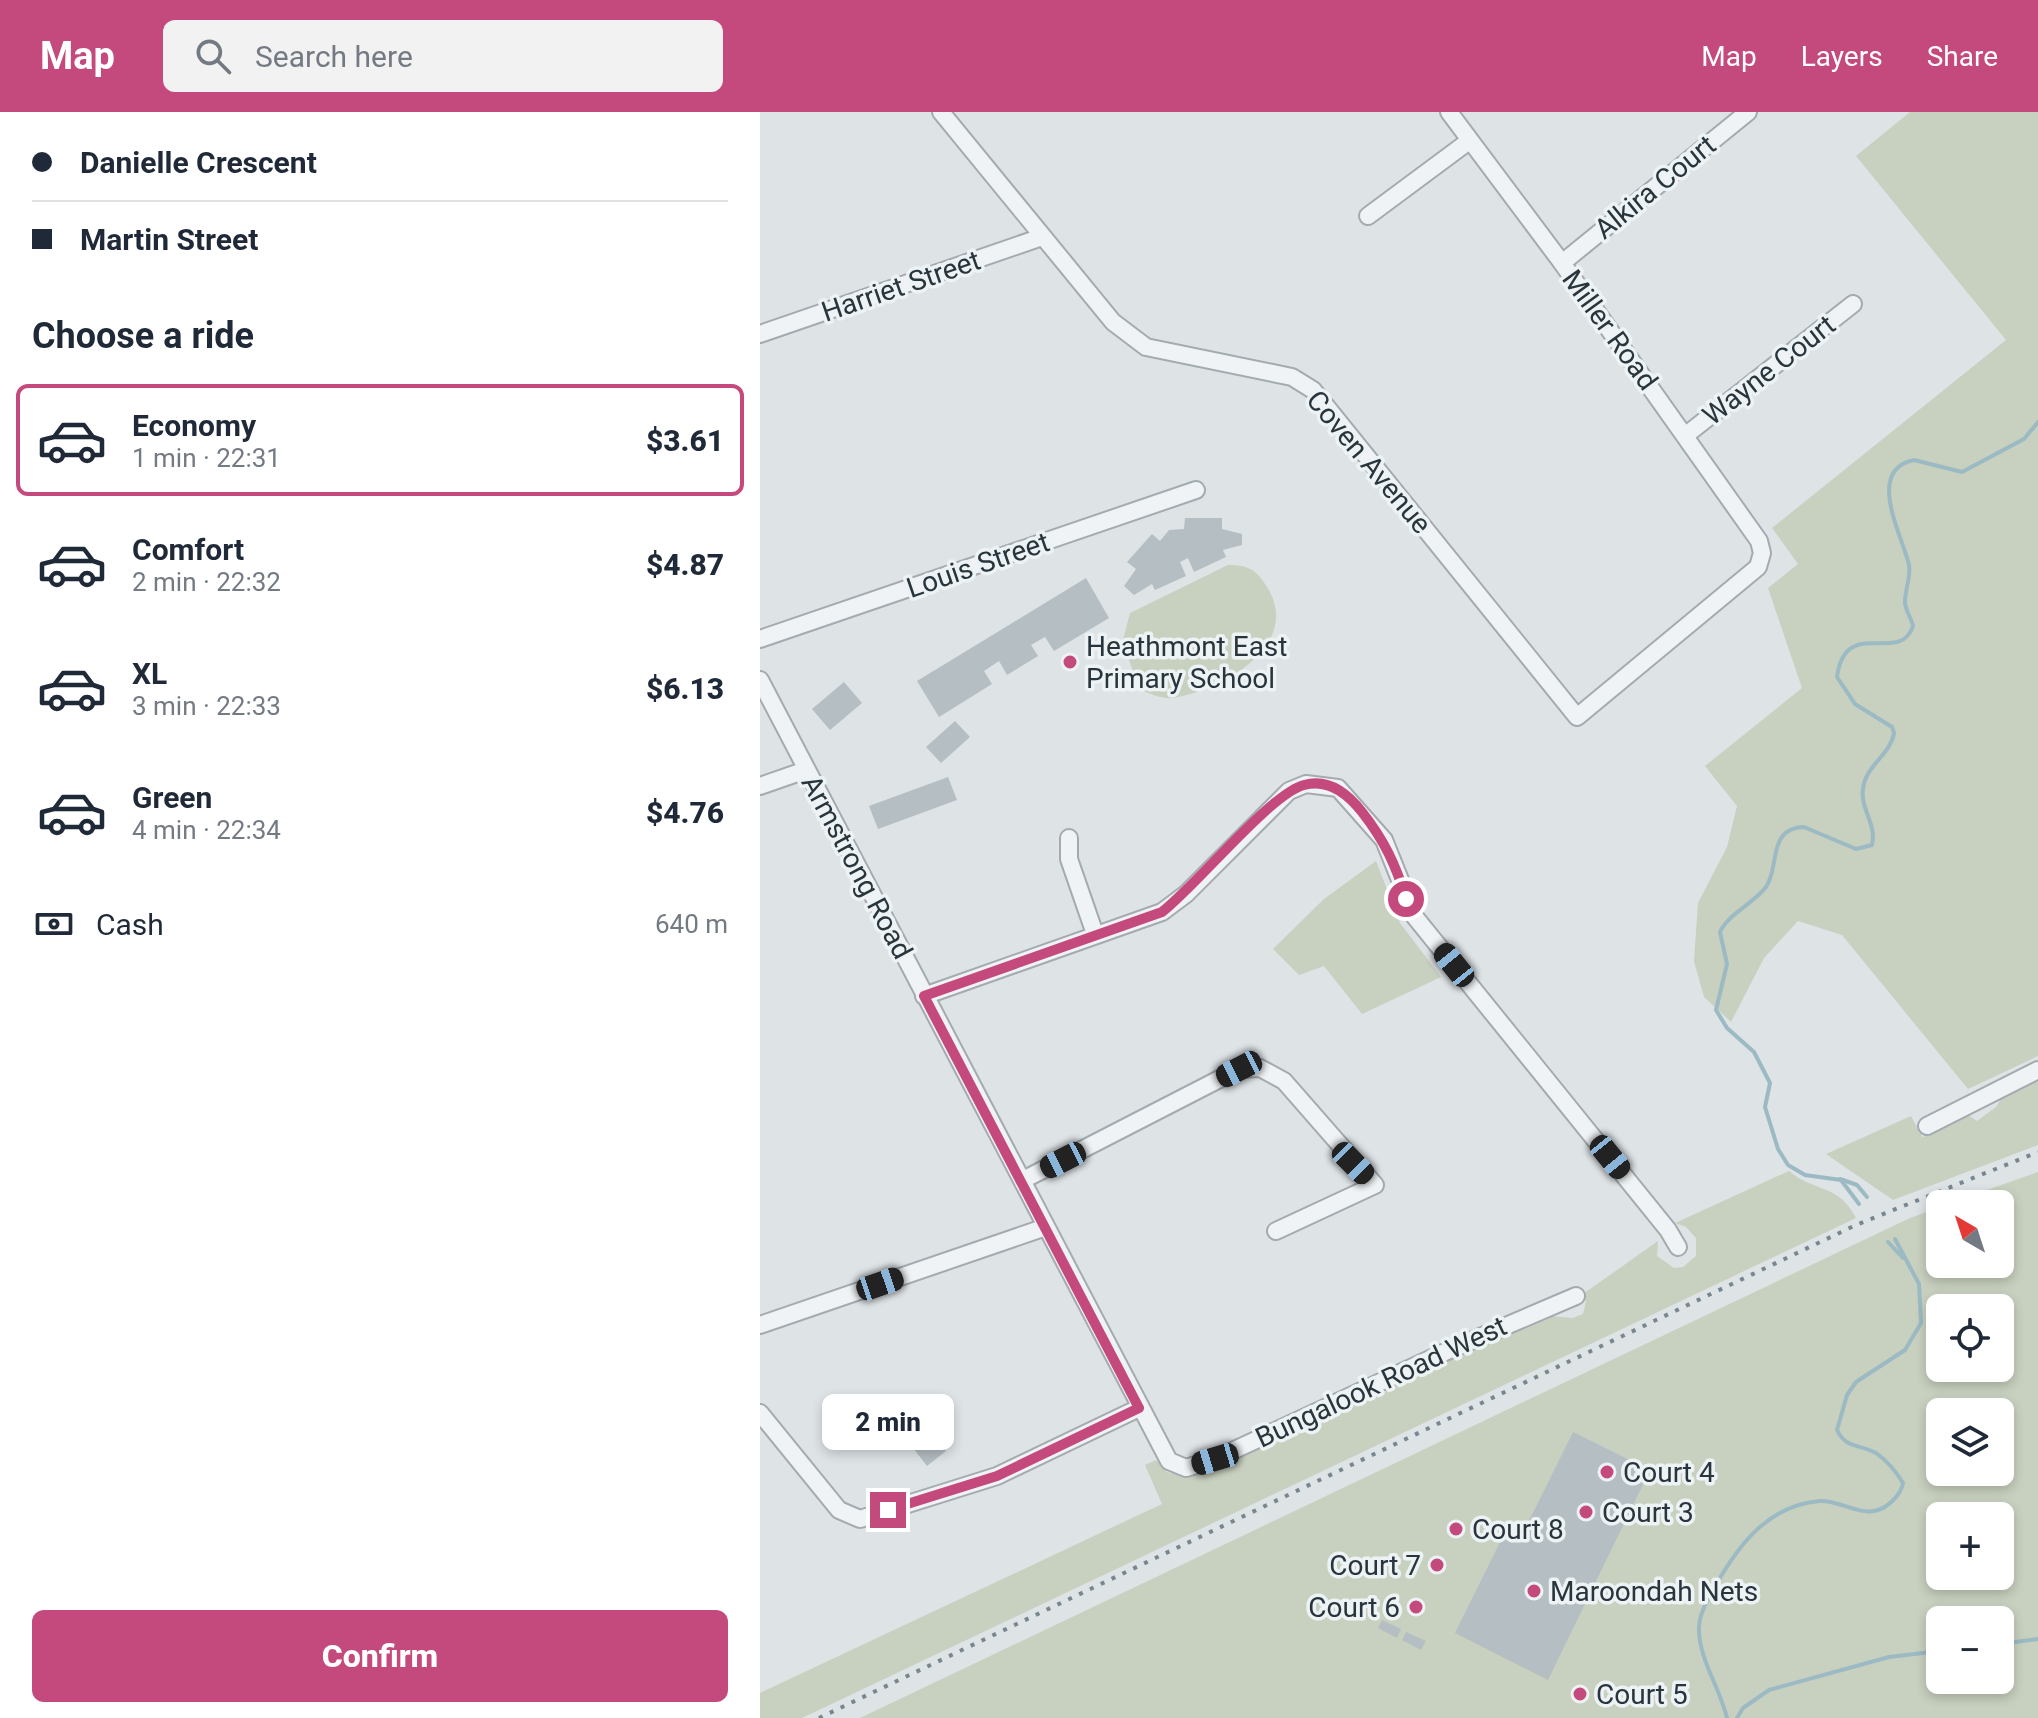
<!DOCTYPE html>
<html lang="en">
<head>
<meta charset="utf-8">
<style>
  body { margin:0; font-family:Roboto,sans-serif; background:#f2f2f3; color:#1f2937; height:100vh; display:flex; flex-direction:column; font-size:30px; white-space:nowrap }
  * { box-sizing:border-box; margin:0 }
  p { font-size:26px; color:#747a83 }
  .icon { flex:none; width:44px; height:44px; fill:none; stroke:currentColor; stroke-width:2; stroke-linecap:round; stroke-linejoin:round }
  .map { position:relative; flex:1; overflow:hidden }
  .sheet { display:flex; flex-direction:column; background:#fff; width:760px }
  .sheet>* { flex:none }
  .banner { display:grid; align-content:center; height:176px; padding:0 32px; background:#fff }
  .needle { width:52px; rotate:321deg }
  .fabs { position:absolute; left:1166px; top:1078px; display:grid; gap:16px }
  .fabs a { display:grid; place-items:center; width:88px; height:88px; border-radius:12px; background:#fff; box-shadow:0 4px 12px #0003; font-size:40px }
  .end { position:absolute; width:36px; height:36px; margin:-18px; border:10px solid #c44a7d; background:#fff; box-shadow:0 0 0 4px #fff }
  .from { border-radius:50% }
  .bubble { position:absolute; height:56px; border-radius:12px; background:#fff; box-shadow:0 4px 12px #0003; font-size:26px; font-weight:800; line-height:56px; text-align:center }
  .car { position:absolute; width:24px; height:48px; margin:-24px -12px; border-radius:10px; box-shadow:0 0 6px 2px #0007; background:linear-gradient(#222 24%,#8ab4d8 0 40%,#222 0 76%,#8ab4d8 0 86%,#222 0) }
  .banner b { display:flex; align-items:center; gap:28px; height:76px; font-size:30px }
  .banner b+b { border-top:2px solid #e0e1e3 }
  .banner i { width:20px; height:20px; background:#1f2937 }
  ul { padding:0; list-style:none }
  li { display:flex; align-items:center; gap:24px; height:112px; margin:0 16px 12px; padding:0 16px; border:4px solid transparent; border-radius:12px }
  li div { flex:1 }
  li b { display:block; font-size:30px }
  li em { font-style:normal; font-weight:800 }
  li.current { border-color:#c44a7d }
  li>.icon { width:72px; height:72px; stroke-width:1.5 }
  h2 { padding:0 32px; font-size:36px; line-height:96px }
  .pay { display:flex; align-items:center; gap:20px; height:88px; padding:0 32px; font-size:30px }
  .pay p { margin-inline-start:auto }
  .primary-button { display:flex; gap:16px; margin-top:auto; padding:16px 32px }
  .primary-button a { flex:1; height:92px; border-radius:12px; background:#c44a7d; color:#fff; font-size:32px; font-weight:800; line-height:92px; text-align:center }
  header { display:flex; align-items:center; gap:48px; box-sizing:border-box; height:112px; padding:0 40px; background:#c44a7d; color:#fff }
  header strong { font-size:38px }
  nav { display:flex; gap:44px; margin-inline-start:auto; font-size:28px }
  .search { width:560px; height:72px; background:#f2f2f3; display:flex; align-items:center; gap:20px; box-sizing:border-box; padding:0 28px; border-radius:12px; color:#747a83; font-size:30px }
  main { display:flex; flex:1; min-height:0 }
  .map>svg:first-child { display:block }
</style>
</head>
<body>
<header>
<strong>Map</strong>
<div class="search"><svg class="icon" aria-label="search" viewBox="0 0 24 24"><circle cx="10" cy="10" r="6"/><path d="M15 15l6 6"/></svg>Search here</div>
<nav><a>Map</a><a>Layers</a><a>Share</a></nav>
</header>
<main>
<section class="sheet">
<div class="banner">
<b><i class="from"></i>Danielle Crescent</b>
<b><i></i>Martin Street</b>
</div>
<h2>Choose a ride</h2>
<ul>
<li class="current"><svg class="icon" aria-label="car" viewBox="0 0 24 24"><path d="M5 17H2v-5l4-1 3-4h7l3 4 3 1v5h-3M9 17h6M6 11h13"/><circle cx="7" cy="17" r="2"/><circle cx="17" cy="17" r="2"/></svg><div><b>Economy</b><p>1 min · 22:31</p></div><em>$3.61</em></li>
<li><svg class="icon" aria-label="car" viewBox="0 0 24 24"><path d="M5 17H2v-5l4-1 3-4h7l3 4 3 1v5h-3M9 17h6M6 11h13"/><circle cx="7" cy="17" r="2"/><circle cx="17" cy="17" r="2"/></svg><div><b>Comfort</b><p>2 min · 22:32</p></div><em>$4.87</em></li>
<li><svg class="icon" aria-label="car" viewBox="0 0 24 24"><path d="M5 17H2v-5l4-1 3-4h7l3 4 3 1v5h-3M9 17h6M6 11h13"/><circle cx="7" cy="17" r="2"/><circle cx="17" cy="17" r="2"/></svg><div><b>XL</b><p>3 min · 22:33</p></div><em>$6.13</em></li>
<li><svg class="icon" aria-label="car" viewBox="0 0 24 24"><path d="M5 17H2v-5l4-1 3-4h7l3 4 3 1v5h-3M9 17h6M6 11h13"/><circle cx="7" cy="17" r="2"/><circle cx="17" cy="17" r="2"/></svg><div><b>Green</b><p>4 min · 22:34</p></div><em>$4.76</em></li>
</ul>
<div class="pay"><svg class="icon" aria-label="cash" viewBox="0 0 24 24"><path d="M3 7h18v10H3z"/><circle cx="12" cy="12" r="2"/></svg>Cash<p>640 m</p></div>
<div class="primary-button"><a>Confirm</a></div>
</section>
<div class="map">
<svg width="1278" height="1606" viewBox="0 0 1278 1606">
  <rect width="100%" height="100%" fill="#dee3e6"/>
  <g fill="#c8d0bf" fill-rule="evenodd">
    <path d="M1150,0H1278V944L1208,977L1082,823L1038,809L1004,846L971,910L944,885L934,849L938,791L967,735L977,694L945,654L1042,576L1008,476L1038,452L1012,416L1246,228L1096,44Z"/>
    <path d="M468,453C488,453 496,457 507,475C543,533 463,578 413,586C400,587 390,582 378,576L363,528L370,501Z"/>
    <path d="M616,749L640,811L681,865L602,902L564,854L539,863L513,837L564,787Z"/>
    <path d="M1278,963V1033L1133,1088L1066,1042L1151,1004L1162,1025L1170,1023L1205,1001L1217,1009L1236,995L1246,979Z"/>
    <path d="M1029,1059C1055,1081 1078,1071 1096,1106L42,1606H0V1581L402,1392L385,1353L396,1348L407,1360L430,1365L780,1203L813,1206L823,1202L826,1189L823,1182L898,1129L897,1144L914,1156L923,1155L936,1144V1126L926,1115L915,1111Z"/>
    <path d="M1278,1060V1606H100L1150,1106L1180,1095V1152H1240V1092H1187ZM1180,1196H1240V1256H1180ZM1180,1300H1240V1360H1180ZM1180,1404H1240V1464H1180ZM1180,1508H1240V1568H1180Z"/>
  </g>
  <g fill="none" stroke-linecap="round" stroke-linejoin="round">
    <g stroke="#9bbac4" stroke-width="4">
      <path d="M1080,1067L1097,1073L1107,1085"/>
      <path d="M1099,1092L1081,1068L1045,1063L1028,1053L1018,1037L1005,995L1010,971L994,940L967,916L956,898L967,852L960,820C969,801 993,792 1006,775C1020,755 1007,716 1044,715L1096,737L1112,733C1117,712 1100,697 1103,677C1105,654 1131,642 1134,621L1132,615L1095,592L1077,565C1085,503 1140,554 1153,514C1151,505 1145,498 1145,490C1145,477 1151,466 1149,453C1142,423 1105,358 1154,348L1202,360L1264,327L1278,310"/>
      <path d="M1128,1130L1143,1146"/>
      <path d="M1240,1532L1278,1527"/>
      <path d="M967,1606C960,1576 940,1549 939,1519C938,1503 948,1487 956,1473C979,1432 1009,1393 1060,1389C1078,1388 1096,1402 1114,1399C1127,1397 1141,1383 1143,1371C1136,1359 1127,1349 1116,1341C1100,1332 1086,1337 1077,1318L1087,1283L1096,1270L1145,1238L1161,1211L1159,1172L1135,1127"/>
      <path d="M977,1606L983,1596L1009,1578L1129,1545L1180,1539"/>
    </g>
  </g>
  <g fill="#b5bec3">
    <path d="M425,406H462V417L482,422V433L463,438L466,445L434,460L428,446L420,450L426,464L395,478L392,472L374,483L364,474L376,457L367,450L392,422L400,429L409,418L424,417Z"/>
    <path d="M326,466L349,506L294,539L285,525L271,533L278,544L247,563L239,549L224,559L232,572L179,605L157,569Z"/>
    <path d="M84,570L102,591L70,618L52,597Z"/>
    <path d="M195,609L210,625L181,651L166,635Z"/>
    <path d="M188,665L197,688L118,717L109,694Z"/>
    <path d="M149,1290L186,1339L167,1354L143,1323L139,1326L128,1313L135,1307L132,1304Z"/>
    <path d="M813,1320L890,1358L788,1568L695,1521L745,1420L760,1427Z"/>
    <path d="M622,1508L641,1517L637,1526L618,1516Z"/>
    <path d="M646,1520L666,1529L661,1538L642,1528Z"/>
  </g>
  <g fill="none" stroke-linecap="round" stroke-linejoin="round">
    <defs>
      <g id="street">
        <path d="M181,0L353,210L386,235L532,265L553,278L817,605L998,455L1002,441L999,429L802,151L689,0"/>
        <path d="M608,104L709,29"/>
        <path d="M802,151L988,0"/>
        <path d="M0,222L282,125"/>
        <path d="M926,323L1093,192"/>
        <path d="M0,527L436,378"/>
        <path d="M0,568L409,1349L426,1356L455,1347L685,1240L816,1184"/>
        <path d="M0,674L46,658"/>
        <path d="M309,726V747L335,822"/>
        <path d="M164,884L402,800L426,782L529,679L546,672L578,676L624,728L655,805L908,1118L918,1135"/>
        <path d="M1167,1014L1278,958"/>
        <path d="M263,1068L479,957L500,956L524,969L615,1073L516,1119"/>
        <path d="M0,1213L286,1115"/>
        <path d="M0,1301L79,1398L100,1407L237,1364L379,1296"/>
      </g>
    </defs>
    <use href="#street" stroke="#a4abb0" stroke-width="20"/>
    <use href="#street" stroke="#f0f3f5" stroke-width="16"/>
    <path stroke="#78878f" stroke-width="4" stroke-dasharray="4 8" stroke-linecap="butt" d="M59,1606L1096,1113L1278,1040"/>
  </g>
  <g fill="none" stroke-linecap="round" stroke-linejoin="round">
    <path stroke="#c44a7d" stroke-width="10" d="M128,1398L237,1364L379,1296L164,884L402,800C437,773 510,682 544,673C569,666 588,682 602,700C624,728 636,753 646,787"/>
  </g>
  <g fill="#c44a7d" stroke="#edf2f4" stroke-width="3">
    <circle cx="310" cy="550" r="8"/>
    <circle cx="847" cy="1360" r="8"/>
    <circle cx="826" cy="1400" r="8"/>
    <circle cx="696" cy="1417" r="8"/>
    <circle cx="677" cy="1453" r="8"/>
    <circle cx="774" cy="1479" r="8"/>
    <circle cx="656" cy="1495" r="8"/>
    <circle cx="820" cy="1582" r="8"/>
  </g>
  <g text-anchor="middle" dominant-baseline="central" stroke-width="7" stroke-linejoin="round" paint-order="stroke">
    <g font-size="28" fill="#28353c" stroke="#edf2f4">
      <text transform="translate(895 75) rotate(-39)">Alkira Court</text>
      <text transform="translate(141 174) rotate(-19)">Harriet Street</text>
      <text transform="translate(850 218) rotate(54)">Miller Road</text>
      <text transform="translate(1009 258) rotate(-38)">Wayne Court</text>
      <text transform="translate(609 350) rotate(50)">Coven Avenue</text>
      <text transform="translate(218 453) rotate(-19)">Louis Street</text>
      <text transform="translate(97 755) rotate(62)">Armstrong Road</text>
      <text transform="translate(621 1270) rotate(-25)">Bungalook Road West</text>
    </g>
    <g font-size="28" fill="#28353c" stroke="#edf2f4" text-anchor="start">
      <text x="326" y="534">Heathmont East<tspan x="326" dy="32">Primary School</tspan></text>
      <text x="863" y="1360">Court 4</text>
      <text x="842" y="1400">Court 3</text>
      <text x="712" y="1417">Court 8</text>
      <text x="661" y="1453" text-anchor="end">Court 7</text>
      <text x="790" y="1479">Maroondah Nets</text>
      <text x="640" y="1495" text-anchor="end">Court 6</text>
      <text x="836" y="1582">Court 5</text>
    </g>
  </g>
</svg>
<div class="fabs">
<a><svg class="needle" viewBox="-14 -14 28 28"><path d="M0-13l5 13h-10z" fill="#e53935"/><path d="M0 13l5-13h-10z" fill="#747a83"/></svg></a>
<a><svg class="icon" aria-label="locate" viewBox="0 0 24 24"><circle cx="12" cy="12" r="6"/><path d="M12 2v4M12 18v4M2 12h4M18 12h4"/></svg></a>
<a><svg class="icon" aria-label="layers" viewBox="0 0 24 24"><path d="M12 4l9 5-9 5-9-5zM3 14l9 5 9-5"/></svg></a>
<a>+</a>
<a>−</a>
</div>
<i class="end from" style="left:646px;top:787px"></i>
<i class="end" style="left:128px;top:1398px"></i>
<div class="bubble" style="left:62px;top:1282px;width:132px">2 min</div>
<i class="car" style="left:694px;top:853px;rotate:321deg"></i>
<i class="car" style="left:479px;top:957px;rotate:243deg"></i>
<i class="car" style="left:850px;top:1045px;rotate:141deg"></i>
<i class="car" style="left:303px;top:1048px;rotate:243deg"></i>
<i class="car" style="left:593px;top:1051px;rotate:135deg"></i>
<i class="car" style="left:120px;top:1172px;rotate:71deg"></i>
<i class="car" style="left:455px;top:1347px;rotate:253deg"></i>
</div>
</main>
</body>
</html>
